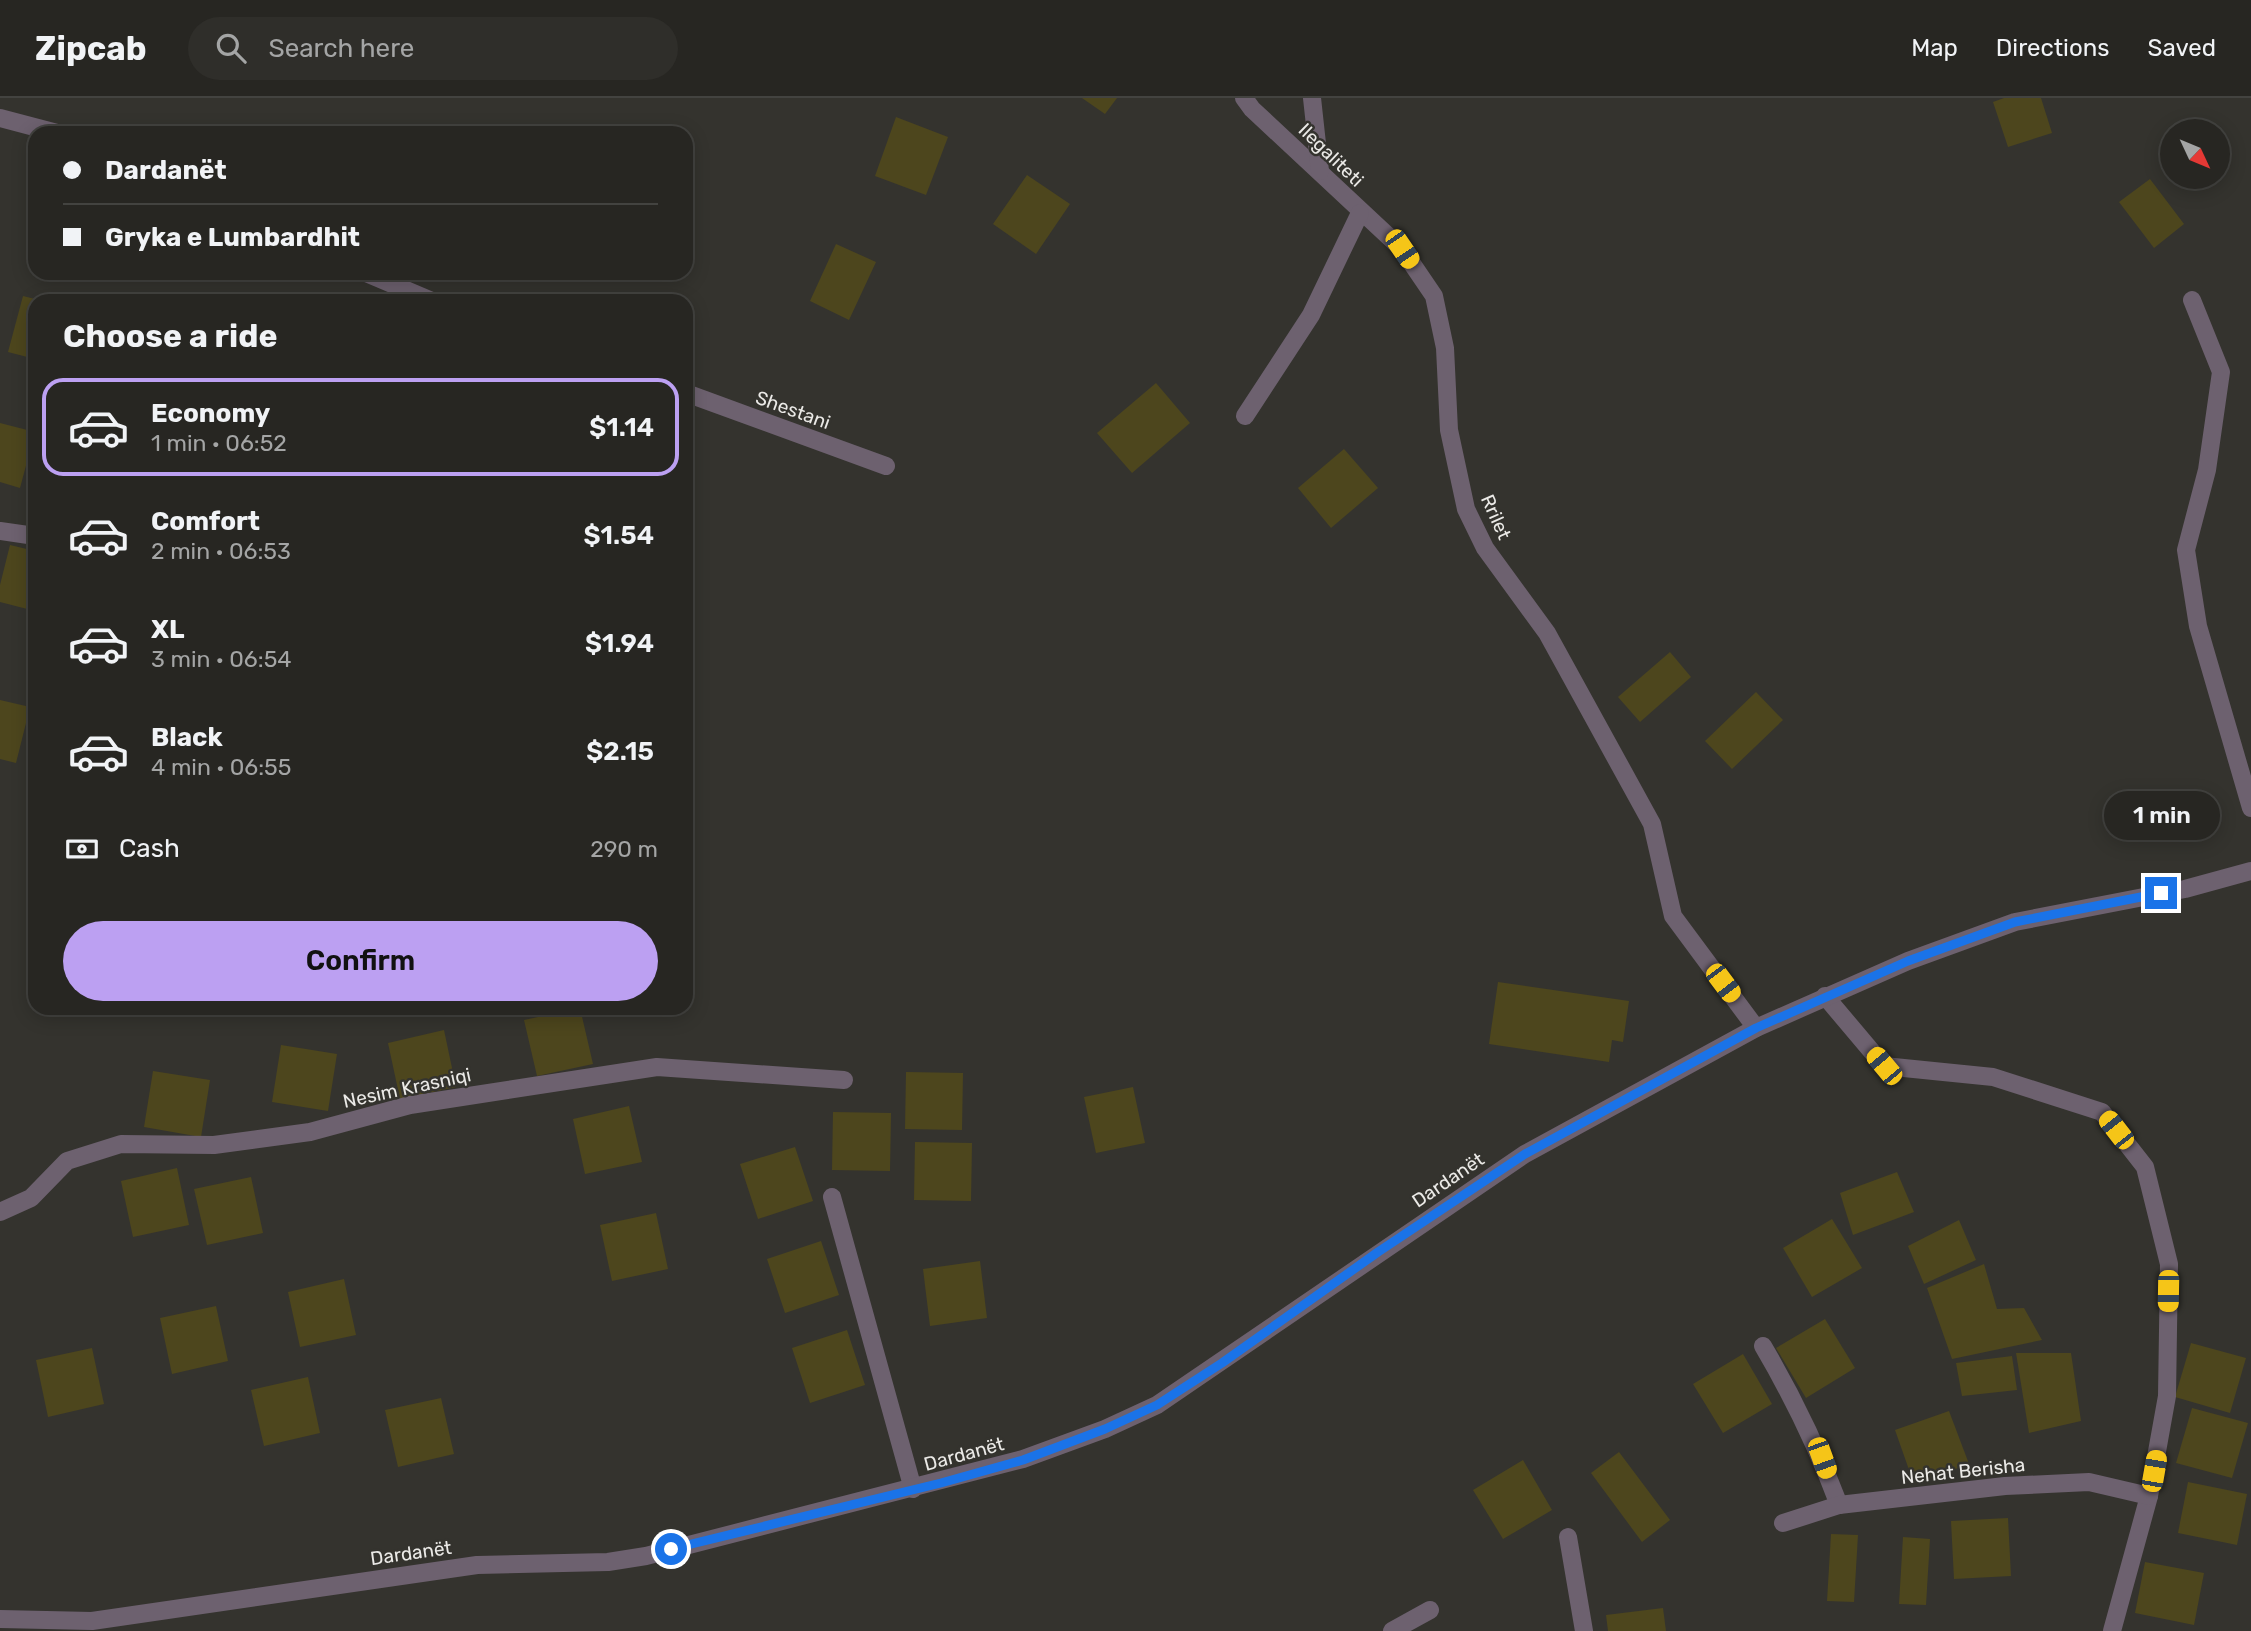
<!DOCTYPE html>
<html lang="en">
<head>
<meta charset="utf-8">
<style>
  body { margin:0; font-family:Rubik,sans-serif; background:#2f2e2a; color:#f1f3f6; height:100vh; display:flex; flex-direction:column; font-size:26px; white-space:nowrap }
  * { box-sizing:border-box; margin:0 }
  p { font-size:23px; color:#a4a5a5 }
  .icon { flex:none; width:38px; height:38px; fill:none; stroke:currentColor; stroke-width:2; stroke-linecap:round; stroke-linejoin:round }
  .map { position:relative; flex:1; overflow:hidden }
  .sheet { position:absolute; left:28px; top:196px; width:665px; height:721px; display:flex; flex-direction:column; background:#272622; border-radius:21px; box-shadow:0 4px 18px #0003,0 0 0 2px #434340 }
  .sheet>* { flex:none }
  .guide { position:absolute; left:28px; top:28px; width:665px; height:154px; border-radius:21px; box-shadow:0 4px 18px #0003,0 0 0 2px #434340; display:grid; align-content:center; height:154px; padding:0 35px; background:#272622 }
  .needle { width:46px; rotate:134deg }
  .fabs { position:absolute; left:2160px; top:21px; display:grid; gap:14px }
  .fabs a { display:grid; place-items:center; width:70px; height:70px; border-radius:50%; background:#272622; box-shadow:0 4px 18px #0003,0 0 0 2px #434340; font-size:35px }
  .end { position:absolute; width:32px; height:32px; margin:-16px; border:9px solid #1a73e8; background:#fff; box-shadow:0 0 0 4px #fff }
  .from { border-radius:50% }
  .bubble { position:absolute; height:49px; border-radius:24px; background:#272622; box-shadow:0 4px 18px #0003,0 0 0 2px #434340; font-size:23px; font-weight:600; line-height:49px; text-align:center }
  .car { position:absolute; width:21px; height:42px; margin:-21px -10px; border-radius:9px; box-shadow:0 0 5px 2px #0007; background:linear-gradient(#f5c518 24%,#345 0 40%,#f5c518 0 76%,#345 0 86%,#f5c518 0) }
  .guide b { display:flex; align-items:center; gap:24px; height:66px; font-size:26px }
  .guide b+b { border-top:2px solid #434340 }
  .guide i { width:18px; height:18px; background:#f1f3f6 }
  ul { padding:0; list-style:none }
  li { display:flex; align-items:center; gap:21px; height:98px; margin:0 14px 10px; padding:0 21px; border:4px solid transparent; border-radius:21px }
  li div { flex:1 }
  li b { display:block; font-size:26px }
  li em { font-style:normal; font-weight:600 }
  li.current { border-color:#bca0f2 }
  li>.icon { width:63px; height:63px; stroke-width:1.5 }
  h2 { padding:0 35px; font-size:32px; line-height:84px }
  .pay { display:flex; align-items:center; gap:18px; height:77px; padding:0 35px; font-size:26px }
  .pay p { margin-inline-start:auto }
  .cta { display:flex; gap:14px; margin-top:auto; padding:14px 35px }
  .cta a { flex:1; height:80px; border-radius:42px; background:#bca0f2; color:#111; font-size:28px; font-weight:600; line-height:80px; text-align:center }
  header { display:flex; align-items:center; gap:42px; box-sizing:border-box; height:98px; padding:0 35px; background:#272622; border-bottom:2px solid #434340 }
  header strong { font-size:33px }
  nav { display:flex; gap:38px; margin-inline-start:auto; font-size:24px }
  .search { width:490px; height:63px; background:#2f2e2a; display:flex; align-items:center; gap:18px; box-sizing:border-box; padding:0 24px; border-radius:38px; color:#a4a5a5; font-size:26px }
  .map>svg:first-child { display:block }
</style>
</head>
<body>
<header>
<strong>Zipcab</strong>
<div class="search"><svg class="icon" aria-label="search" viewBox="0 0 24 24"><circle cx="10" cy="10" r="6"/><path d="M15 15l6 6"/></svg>Search here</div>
<nav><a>Map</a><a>Directions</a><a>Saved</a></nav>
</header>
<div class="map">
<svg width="2251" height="1533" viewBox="0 0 2251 1533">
  <rect width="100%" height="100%" fill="#34332e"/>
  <g fill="#4d461d">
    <path d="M1082,0H1117L1105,16Z"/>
    <path d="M2004,0H2041L2052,35L2008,49L1993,4Z"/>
    <path d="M896,19L948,39L926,97L875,78Z"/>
    <path d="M1027,77L1070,106L1036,156L993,126Z"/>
    <path d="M2150,81L2184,126L2154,150L2119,104Z"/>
    <path d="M836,146L876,164L849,222L810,203Z"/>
    <path d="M23,198L35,201V261L8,254Z"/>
    <path d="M1156,285L1190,325L1132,375L1097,335Z"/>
    <path d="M0,325L35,334L20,390L0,384Z"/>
    <path d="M1344,351L1378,390L1331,430L1298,390Z"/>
    <path d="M10,447L35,453V513L0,504V487Z"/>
    <path d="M1670,554L1691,579L1640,624L1618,599Z"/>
    <path d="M1756,594L1783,622L1732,671L1705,643Z"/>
    <path d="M0,602L30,609L16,665L0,661Z"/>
    <path d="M1498,884L1629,903L1623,944L1612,942L1609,964L1489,946Z"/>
    <path d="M580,910L593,966L537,978L524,922Z"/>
    <path d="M444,932L456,989L400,1001L388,945Z"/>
    <path d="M281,947L337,956L328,1013L272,1004Z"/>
    <path d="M153,973L210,982L201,1039L144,1029Z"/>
    <path d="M906,974L963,975L962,1032L905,1031Z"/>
    <path d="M1133,989L1145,1045L1096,1055L1084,999Z"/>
    <path d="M629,1008L642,1064L585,1076L573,1021Z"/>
    <path d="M833,1014L891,1015L890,1073L832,1072Z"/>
    <path d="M915,1044L972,1045L971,1103L914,1102Z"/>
    <path d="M795,1049L813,1103L758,1121L740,1066Z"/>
    <path d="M177,1070L189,1127L133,1139L121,1083Z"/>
    <path d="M1897,1074L1914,1114L1853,1137L1840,1095Z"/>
    <path d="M251,1079L263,1135L207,1147L194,1091Z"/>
    <path d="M656,1115L668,1171L612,1183L600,1127Z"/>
    <path d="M1832,1121L1862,1170L1812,1199L1783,1150Z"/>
    <path d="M1959,1122L1976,1162L1924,1186L1908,1148Z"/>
    <path d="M821,1143L839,1197L785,1215L767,1161Z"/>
    <path d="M980,1163L987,1220L930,1228L923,1171Z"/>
    <path d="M1984,1166L1997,1211L2024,1210L2042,1242L1952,1261L1927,1190Z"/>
    <path d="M344,1181L356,1237L300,1249L288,1194Z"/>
    <path d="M216,1208L228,1263L172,1276L160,1220Z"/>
    <path d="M1825,1221L1855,1270L1806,1300L1776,1250Z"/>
    <path d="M847,1232L865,1287L810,1305L792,1250Z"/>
    <path d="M2191,1245L2246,1260L2230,1315L2175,1299Z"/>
    <path d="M92,1250L104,1306L48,1319L36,1262Z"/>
    <path d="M2016,1255H2071L2081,1323L2029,1335Z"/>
    <path d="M1743,1256L1772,1306L1723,1335L1693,1286Z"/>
    <path d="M2012,1258L2017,1292L1962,1298L1956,1265Z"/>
    <path d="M308,1279L320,1335L264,1348L251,1292Z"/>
    <path d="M441,1300L454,1356L398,1369L385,1312Z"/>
    <path d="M2192,1310L2248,1325L2232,1380L2176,1365Z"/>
    <path d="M1949,1313L1969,1366L1914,1386L1895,1332Z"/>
    <path d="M1619,1354L1670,1422L1642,1444L1591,1375Z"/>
    <path d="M1523,1362L1552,1412L1503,1441L1473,1392Z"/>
    <path d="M2188,1384L2247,1396L2237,1447L2178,1435Z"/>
    <path d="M2008,1420L2011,1478L1954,1481L1951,1423Z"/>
    <path d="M1831,1436L1858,1437L1854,1504L1827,1503Z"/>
    <path d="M1903,1439L1930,1441L1926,1507L1899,1506Z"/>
    <path d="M2145,1464L2204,1475L2194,1527L2135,1515Z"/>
    <path d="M1663,1510L1666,1533H1608L1606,1517Z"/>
  </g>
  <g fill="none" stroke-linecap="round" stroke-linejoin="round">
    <g stroke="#6d616f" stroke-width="18">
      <path d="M1244,0L1252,11L1402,151L1434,198L1445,250L1449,332L1466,411L1485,450L1547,535L1652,726L1673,818L1756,930"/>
      <path d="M1312,0L1320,73"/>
      <path d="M0,20L57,35"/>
      <path d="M366,175L432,203"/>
      <path d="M2192,202L2221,274L2207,372L2186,452L2198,528L2251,710"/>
      <path d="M686,295L886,368"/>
      <path d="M1245,318L1311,217L1360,115"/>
      <path d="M0,433L35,438"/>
      <path d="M1825,898L1884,968L1993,979L2102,1014L2145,1069L2169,1166L2167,1298L2149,1398L2112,1533"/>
      <path d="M832,1099L913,1391"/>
      <path d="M0,1114L31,1100L67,1063L121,1046L214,1047L310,1034L410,1007L657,969L844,982"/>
      <path d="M1763,1248C1793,1299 1818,1351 1839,1407"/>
      <path d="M1783,1425L1839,1407L2005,1388L2089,1384L2149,1398"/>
      <path d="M1568,1439L1584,1533"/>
      <path d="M0,1521L92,1523L477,1467L608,1464L646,1458L1023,1361L1105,1331L1157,1307L1525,1056L1756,930L1908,863L2015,824L2185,791L2251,773"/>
      <path d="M1392,1533L1430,1512"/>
    </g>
  </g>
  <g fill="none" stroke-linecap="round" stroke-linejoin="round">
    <path stroke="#1a73e8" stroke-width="9" d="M671,1451L941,1385L1023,1362L1105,1331L1157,1307L1222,1265L1378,1154L1525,1056L1756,930L1908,863L2015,824L2161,795"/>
  </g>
  <g text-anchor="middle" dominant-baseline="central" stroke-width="5" stroke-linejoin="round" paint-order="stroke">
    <g font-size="19" fill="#ebeae7" stroke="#34332e">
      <text transform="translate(1331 57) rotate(44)">Ilegaliteti</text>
      <text transform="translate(793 312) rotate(20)">Shestani</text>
      <text transform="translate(1496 419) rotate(66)">Rrilet</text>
      <text transform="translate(407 990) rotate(-12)">Nesim Krasniqi</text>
      <text transform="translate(1448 1082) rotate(-34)">Dardanët</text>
      <text transform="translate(964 1356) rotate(-15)">Dardanët</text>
      <text transform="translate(1963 1373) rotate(-6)">Nehat Berisha</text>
      <text transform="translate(411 1455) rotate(-8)">Dardanët</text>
    </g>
  </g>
</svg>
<div class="fabs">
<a><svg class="needle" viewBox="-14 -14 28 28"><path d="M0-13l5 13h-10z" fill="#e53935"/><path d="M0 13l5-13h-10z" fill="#a4a5a5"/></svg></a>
</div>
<i class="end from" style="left:671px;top:1451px"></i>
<i class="end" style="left:2161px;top:795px"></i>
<div class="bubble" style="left:2104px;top:693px;width:116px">1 min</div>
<i class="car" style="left:1402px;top:151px;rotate:146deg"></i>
<i class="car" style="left:1723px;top:885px;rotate:143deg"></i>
<i class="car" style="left:1884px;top:968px;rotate:320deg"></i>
<i class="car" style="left:2116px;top:1032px;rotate:322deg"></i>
<i class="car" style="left:2168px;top:1193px;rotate:181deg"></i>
<i class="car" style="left:1822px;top:1360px;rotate:160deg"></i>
<i class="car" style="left:2154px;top:1373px;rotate:10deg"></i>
<div class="guide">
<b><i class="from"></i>Dardanët</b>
<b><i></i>Gryka e Lumbardhit</b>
</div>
<section class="sheet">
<h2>Choose a ride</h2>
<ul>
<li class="current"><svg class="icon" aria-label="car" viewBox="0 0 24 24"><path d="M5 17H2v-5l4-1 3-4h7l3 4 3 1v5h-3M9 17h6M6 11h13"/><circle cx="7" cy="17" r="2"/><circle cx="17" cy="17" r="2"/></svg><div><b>Economy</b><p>1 min · 06:52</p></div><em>$1.14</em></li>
<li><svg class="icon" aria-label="car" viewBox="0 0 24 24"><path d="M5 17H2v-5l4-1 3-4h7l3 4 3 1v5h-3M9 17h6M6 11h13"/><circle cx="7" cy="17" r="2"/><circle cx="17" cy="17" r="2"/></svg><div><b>Comfort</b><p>2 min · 06:53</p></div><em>$1.54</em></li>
<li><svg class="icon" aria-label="car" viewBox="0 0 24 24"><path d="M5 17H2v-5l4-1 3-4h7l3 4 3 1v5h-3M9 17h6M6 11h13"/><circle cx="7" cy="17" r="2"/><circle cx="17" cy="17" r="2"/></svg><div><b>XL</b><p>3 min · 06:54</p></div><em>$1.94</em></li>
<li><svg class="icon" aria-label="car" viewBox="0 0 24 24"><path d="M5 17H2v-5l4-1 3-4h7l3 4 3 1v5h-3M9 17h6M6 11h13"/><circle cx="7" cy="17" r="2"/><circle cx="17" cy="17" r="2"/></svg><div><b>Black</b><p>4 min · 06:55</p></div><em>$2.15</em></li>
</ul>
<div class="pay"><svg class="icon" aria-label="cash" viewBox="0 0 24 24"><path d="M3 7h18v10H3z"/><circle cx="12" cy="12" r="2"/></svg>Cash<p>290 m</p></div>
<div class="cta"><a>Confirm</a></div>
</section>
</div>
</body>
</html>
